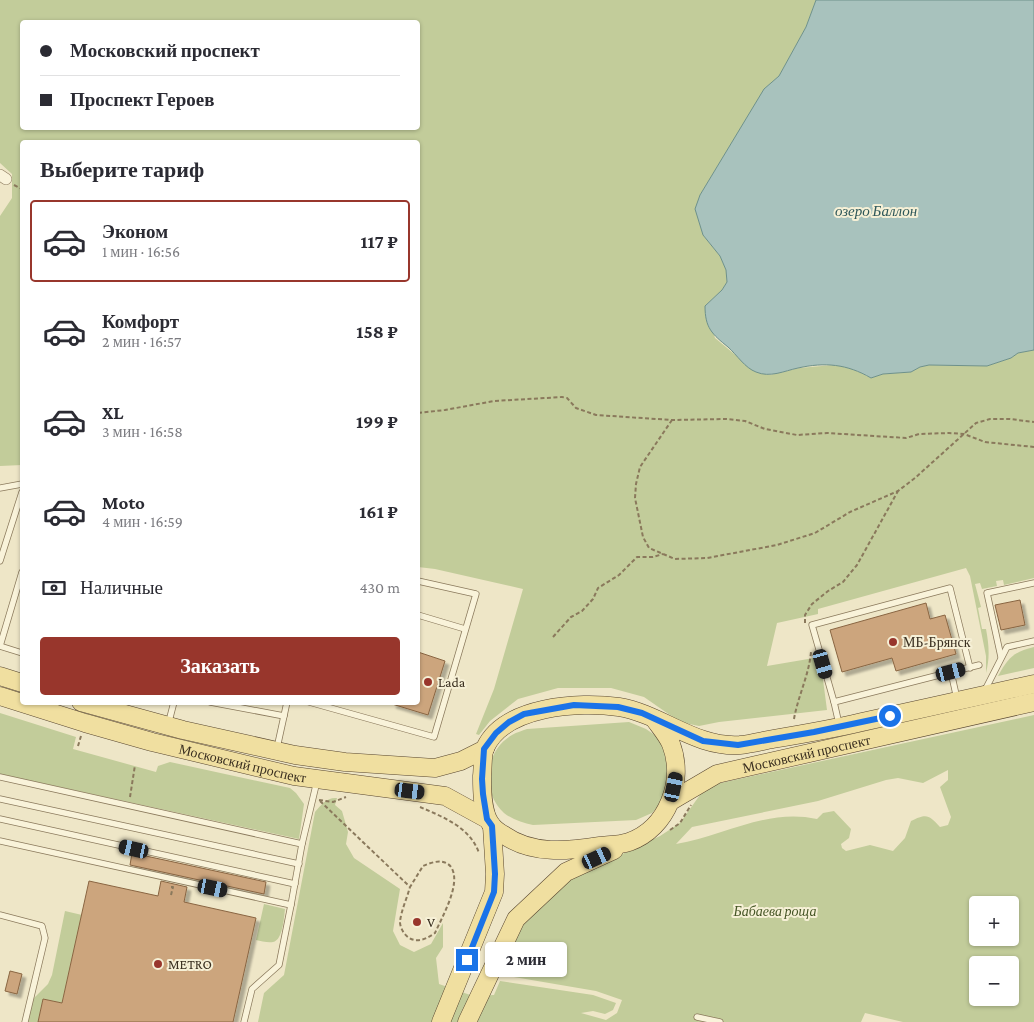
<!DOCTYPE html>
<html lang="ru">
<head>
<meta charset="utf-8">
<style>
  body { margin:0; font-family:"Crimson Pro",serif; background:#f2f2f3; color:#2b2b33; height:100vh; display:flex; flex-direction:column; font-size:19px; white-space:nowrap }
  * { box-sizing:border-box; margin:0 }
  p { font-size:16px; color:#7c7c81 }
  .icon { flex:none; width:28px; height:28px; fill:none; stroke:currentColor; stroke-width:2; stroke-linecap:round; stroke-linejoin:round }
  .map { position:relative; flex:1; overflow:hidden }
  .panel { position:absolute; left:20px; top:140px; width:400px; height:565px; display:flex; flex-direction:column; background:#fff; border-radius:5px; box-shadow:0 1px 4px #0004 }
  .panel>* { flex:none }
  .banner { position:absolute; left:20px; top:20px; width:400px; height:110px; border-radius:5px; box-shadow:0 1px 4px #0004; display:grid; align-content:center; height:110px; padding:0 20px; background:#fff }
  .fabs { position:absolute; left:969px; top:896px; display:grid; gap:10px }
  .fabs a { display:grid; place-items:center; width:50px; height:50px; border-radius:5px; background:#fff; box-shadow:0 1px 4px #0004; font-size:25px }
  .end { position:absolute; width:22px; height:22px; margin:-11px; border:6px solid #1a73e8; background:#fff; box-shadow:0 0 0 2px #fff }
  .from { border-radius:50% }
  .bubble { position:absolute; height:35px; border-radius:5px; background:#fff; box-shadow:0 1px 4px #0004; font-size:16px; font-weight:700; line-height:35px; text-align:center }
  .car { position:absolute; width:15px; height:30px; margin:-15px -8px; border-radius:6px; box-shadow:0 0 4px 1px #0007; background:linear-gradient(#222 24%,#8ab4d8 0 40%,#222 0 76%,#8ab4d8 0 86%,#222 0) }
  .banner b { display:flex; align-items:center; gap:18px; height:48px; font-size:19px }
  .banner b+b { border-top:1px solid #e1e1e2 }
  .banner i { width:12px; height:12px; background:#2b2b33 }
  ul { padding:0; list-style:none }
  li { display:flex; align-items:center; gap:15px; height:82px; margin:0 10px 8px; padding:0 10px; border:2px solid transparent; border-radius:5px }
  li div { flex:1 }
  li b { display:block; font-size:19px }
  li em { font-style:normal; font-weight:700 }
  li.on { border-color:#98362c }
  li>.icon { width:45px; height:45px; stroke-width:1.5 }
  h2 { padding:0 20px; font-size:22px; line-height:60px }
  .pay { display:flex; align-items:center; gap:12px; height:55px; padding:0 20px; font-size:19px }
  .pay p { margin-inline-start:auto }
  .button { display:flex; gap:10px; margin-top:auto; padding:10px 20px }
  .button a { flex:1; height:58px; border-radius:5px; background:#98362c; color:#fff; font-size:20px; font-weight:700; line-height:58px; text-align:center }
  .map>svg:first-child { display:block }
</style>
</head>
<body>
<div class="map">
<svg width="1034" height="1022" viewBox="0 0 1034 1022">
  <defs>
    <filter id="shadow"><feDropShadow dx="4" dy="4" stdDeviation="1" flood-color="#0004"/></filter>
  </defs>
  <rect width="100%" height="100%" fill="#eee6c7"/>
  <g fill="#c2cc9a" fill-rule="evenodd">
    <path d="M0,0H816L806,27L779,76L764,90L700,195L703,235L720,256L726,270L727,282L722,290L705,306L715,338L756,372L770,375L799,368L833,365L847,366L871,378L883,374L911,372L920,367L929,365L987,366L1011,358L1018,353L1034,350V578L1004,585L1003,580L996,581L997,586L982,589L980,583L975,584L981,607L978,608L982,629H986C989,645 990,657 986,673V656L970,576L966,568L818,609V614L777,623L767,666L820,657L827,710L719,722L699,726L680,722L644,697L611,688H558L518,699L490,721L479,735L476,734L494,689L523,589L435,569L418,567V142H22V465L0,466V216L12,198V174L0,163ZM22,22H418V128H22Z"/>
    <path d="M1034,647V668L998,676C1008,658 1013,652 1034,647Z"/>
    <path d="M0,713L76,737L73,749L156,772L158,766L170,762L290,788L296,793L304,804L299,839L0,774Z"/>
    <path d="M1034,715V1022H903L865,1013L861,1022H258L264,993L284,975L315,812C321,805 327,797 337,798L335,805L342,811L348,832L346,844L354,858L400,889L393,931L400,945L414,952L431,944L443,923V947L436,958L439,984L473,996L494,995L500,981L593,995L616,1003L613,1010L605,1014L593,1011L581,1013L606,1020L617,1013L622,1000L596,991L497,974L523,923L572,878L660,836L680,823L702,792L716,784ZM948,770V780L940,787L951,817L948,825L940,827C929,815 927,813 911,821L905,838L893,851L870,845L846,851L842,848L841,844L849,838L851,829L834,811L823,813L817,819C767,808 724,836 676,844L692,827L818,801L886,780L898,778L923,783ZM978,905H1010V938H978ZM978,965H1010V998H978Z"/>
    <path d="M629,722L646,729L659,738L673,768L664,800L652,813L636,820L533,825C523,823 513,820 504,813C481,792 484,751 512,735C517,732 522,731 527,729Z"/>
    <path d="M264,904L285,909C284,917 283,940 273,942C268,943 261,941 256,940Z"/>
    <path d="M65,911L82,915L62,1003L43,999L38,1022H28L33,999L48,984L52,975Z"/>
  </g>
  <path fill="#a8c2bd" stroke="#6e918b" d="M816,0H1034V350L1018,353L1011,358L987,366L929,365L920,367L911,372L883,374L871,378C847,364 825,362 798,368C784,371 770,378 756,372C745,368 737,355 728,347C712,334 705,328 705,306L722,290L727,282L726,270L720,256L703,235L695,209L700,195L764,89L779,76L806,27Z"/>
  <g fill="#cca57d" stroke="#896542" filter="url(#shadow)">
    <path d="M1020,600L1025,625L1001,630L995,605Z"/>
    <path d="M926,603L930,619L945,615L956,654L896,671L892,658L842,672L830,630Z"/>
    <path d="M418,652L445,661L428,715L392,704L393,702H418Z"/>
    <path d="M132,853L266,882L264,894L130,865Z"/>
    <path d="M89,881L158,896L161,881L187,887L184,902L256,918L233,1022H38L43,999L62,1003Z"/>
    <path d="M10,971L22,974L17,994L5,991Z"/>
  </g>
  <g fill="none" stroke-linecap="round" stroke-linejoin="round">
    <defs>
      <g id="service">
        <path d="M0,488L22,484"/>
        <path d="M0,561L22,492"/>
        <path d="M418,615L465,629"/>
        <path d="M0,646L22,572"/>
        <path d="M0,646L22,653"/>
        <path d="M1001,657L987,593L1034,583"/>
        <path d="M970,668L950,588L812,625L834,702L951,672L979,665"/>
        <path d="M951,672L957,699"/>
        <path d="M984,692L1007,647L1034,641"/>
        <path d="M210,702L284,716L287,702"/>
        <path d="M309,702L434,737L476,594L418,581"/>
        <path d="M834,702L839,724"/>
        <path d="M168,725L174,702"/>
        <path d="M277,748L284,716"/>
        <path d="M0,777L302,844"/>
        <path d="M0,799L299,864"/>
        <path d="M0,819L295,884"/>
        <path d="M0,841L291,905L302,844L317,781"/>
        <path d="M0,915L42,926L45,938L25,1022"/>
        <path d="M697,1017L720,1022"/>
        <path d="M244,1022L252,989L279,965L291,905"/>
      </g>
      <path id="minor" d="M0,175L6,179"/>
      <g id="primary">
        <path d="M0,676L22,683"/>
        <path id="s1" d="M0,696L85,723L152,742L294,776L445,796L487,819"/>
        <path d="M81,702L183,730L295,755L345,762L435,768L461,761L485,749"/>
        <path d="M655,720C660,727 667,735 671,744C685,781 668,828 629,842C620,845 609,845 600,846C568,851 532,855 504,835C498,832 493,828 490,823C482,811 482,790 482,776C483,768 482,755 485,748C504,706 579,701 619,707C661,714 695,748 740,745C751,744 762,741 773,739C803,734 832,729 862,722C919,709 977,697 1034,684"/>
        <path id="s2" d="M671,801L717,774L1034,702"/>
        <path d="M441,1022L494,892L495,874L492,826"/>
        <path d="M467,1022L516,919L566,872L614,850"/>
      </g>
    </defs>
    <use href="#service" stroke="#8a795c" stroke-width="7"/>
    <use href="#minor" stroke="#8a795c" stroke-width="12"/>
    <use href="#primary" stroke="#584630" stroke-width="19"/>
    <g stroke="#8a795c" stroke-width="2" stroke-dasharray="4 2.5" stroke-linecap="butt">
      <path d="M14,185L22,189"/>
      <path d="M418,413L445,410L494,401L562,397L567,398L576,408L596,415L672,420L726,419L745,421L765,429L797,435L827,433L906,438L919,434L949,433L964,434L985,442L1034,447"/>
      <path d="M672,420L640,467L636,484L635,498L643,537L649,548L675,559L707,558L777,545L815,533L850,512L898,491L915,478L976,423L990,419H1010L1034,422"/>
      <path d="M805,623V615L812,604L828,591L843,582L857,565L898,491"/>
      <path d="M553,637L571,617L582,611L593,599L598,588L619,575L637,557H653L663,554"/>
      <path d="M794,719C798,696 809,675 811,652"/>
      <path d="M78,746L81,736"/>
      <path d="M130,797L135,765"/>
      <path d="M319,800L333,802L346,797"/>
      <path d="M320,801L410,887L423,866C432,862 444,858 451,867C462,883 442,917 435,933C425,940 413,945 404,933C402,930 400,926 400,922C401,911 407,898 410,887"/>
      <path d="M420,807C443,817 470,827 479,853"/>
      <path d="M670,830L680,823L691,805"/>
      <path d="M171,887H173L171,895"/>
    </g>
    <use href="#service" stroke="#f9f3da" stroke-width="5.5"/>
    <use href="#minor" stroke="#f9f3da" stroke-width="11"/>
    <use href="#primary" stroke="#f0dfa0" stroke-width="18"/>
  </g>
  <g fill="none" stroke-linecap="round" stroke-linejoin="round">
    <path stroke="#1a73e8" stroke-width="6" d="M467,960L494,892L495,874L492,826L487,819L483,794L482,779L484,749L496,733L509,722L524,714L574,705L618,707L642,713L703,741L738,745L814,732L890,716"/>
  </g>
  <g fill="#98362c" stroke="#f6f0d6" stroke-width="2">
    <circle cx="893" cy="642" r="5"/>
    <circle cx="428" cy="682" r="5"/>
    <circle cx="417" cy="922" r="5"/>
    <circle cx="158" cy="964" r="5"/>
  </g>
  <g text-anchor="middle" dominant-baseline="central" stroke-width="4" stroke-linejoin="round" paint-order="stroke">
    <g font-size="14" fill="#3a2f20" stroke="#f6f0d6" text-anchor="start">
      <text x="903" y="642">МБ-Брянск</text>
      <text x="438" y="682">Lada</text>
      <text x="427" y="922">V</text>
      <text x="168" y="964">METRO</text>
    </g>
    <g font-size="14" fill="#3a2f20" stroke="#f6f0d6">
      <text stroke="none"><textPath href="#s2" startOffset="145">Московский проспект</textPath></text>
      <text stroke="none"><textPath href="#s1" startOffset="252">Московский проспект</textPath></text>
    </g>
    <g font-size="14" font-style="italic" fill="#465626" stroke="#f6f0d6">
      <text x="775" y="911">Бабаева роща</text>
    </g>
    <g font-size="15" font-style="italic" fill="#2f585a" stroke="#f6f0d6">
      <text x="876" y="211">озеро Баллон</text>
    </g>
  </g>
</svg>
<div class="fabs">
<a>+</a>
<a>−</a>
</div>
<i class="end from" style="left:890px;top:716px"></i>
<i class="end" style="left:467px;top:960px"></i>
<div class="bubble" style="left:485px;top:942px;width:82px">2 мин</div>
<i class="car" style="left:823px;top:664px;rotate:164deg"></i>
<i class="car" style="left:951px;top:672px;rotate:76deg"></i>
<i class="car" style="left:674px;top:787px;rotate:12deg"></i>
<i class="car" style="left:410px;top:791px;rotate:97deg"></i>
<i class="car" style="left:134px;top:849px;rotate:283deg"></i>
<i class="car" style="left:597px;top:858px;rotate:65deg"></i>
<i class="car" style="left:213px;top:888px;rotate:102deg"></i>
<div class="banner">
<b><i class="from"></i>Московский проспект</b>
<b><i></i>Проспект Героев</b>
</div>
<section class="panel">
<h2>Выберите тариф</h2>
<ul>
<li class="on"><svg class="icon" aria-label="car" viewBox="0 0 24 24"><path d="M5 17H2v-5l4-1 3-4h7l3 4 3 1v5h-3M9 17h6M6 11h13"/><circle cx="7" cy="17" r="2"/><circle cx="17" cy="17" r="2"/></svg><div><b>Эконом</b><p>1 мин · 16:56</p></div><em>117 ₽</em></li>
<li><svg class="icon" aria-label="car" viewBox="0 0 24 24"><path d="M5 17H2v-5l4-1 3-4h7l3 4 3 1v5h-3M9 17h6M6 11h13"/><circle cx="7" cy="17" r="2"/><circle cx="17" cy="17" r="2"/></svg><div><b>Комфорт</b><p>2 мин · 16:57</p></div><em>158 ₽</em></li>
<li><svg class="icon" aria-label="car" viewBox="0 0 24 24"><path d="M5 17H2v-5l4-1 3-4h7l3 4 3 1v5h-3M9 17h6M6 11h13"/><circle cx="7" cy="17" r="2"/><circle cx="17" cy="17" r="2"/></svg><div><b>XL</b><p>3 мин · 16:58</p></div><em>199 ₽</em></li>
<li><svg class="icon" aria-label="car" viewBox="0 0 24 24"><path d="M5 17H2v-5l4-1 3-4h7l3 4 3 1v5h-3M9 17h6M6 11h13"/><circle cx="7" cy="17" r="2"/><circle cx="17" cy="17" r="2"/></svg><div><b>Moto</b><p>4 мин · 16:59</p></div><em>161 ₽</em></li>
</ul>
<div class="pay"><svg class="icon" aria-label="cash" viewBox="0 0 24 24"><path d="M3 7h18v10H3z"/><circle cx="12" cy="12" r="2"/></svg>Наличные<p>430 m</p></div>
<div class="button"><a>Заказать</a></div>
</section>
</div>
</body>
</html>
